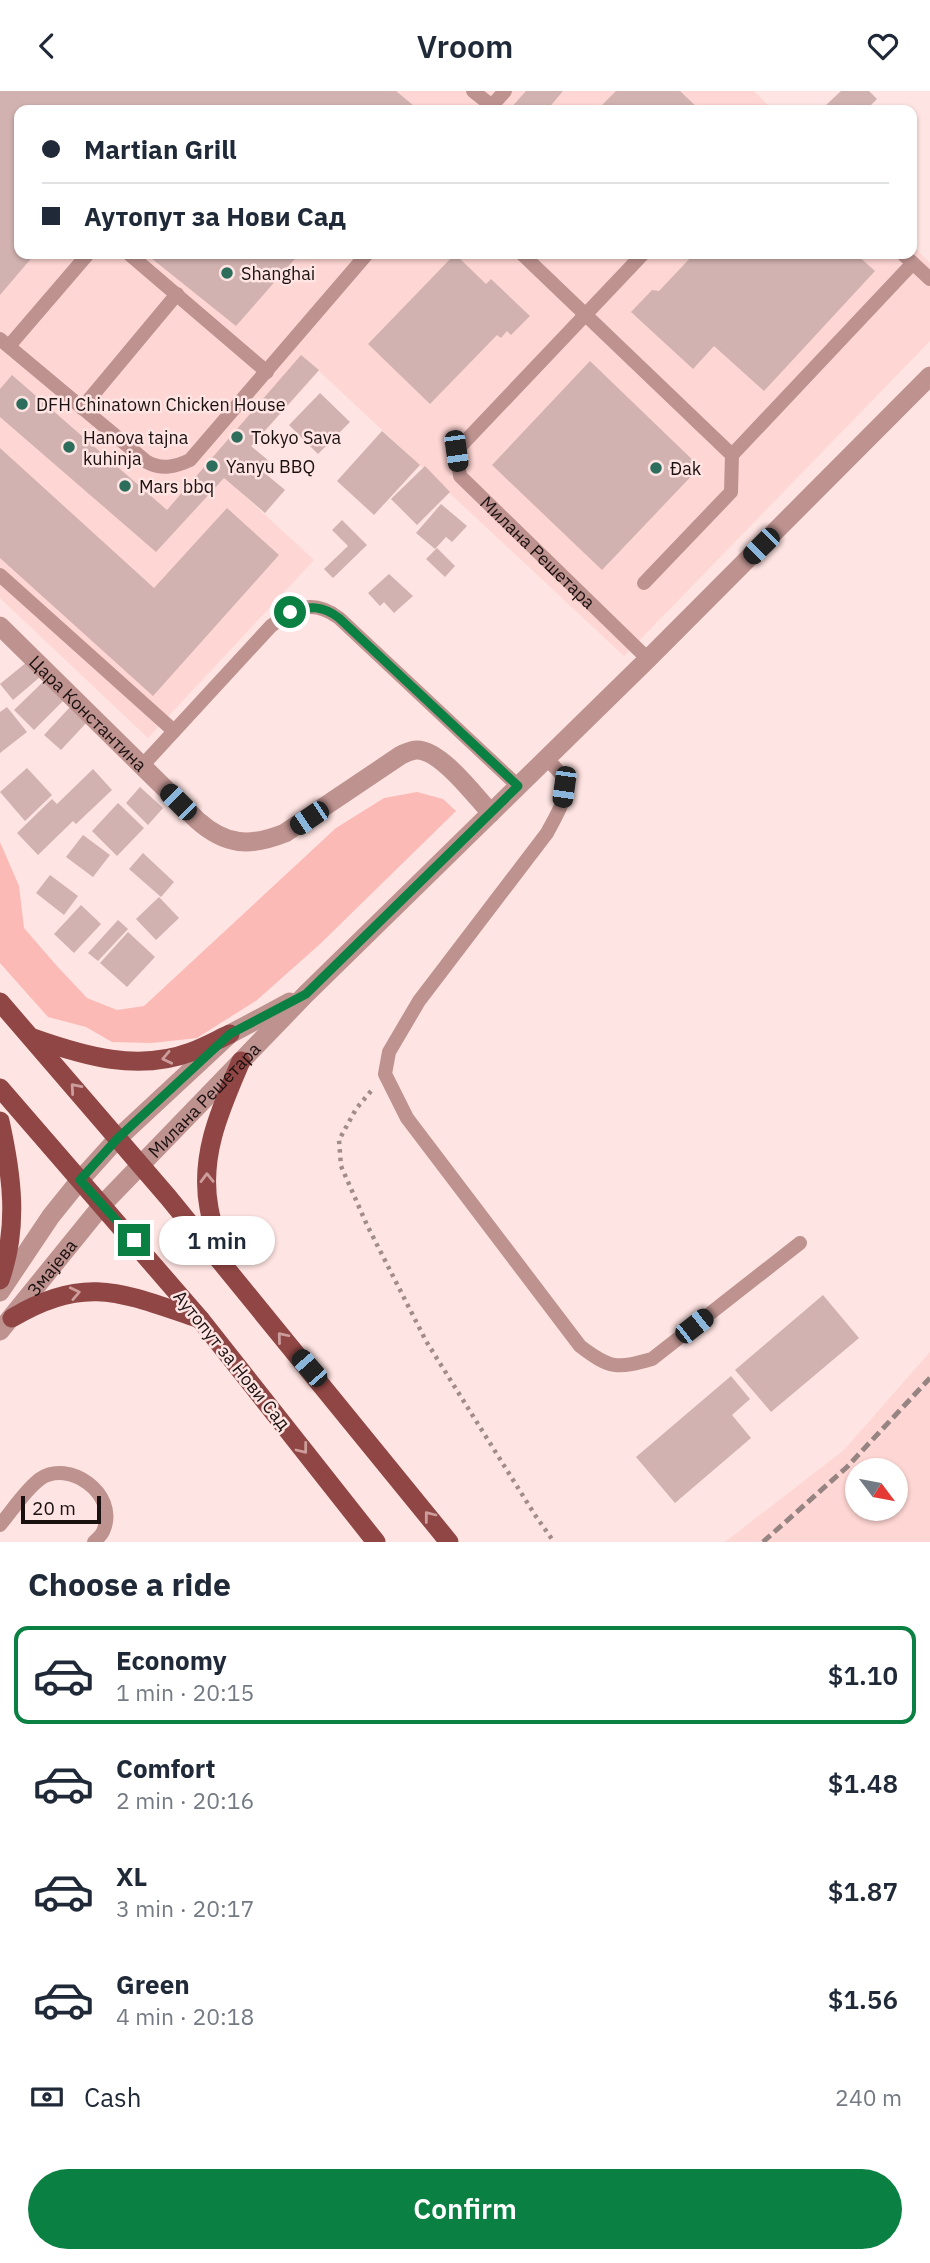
<!DOCTYPE html>
<html lang="en">
<head>
<meta charset="utf-8">
<style>
  body { margin:0; font-family:"IBM Plex Sans",sans-serif; background:#f2f2f3; color:#1f2937; height:100vh; display:flex; flex-direction:column; font-size:26px; white-space:nowrap }
  * { box-sizing:border-box; margin:0 }
  p { font-size:23px; color:#747a83 }
  .icon { flex:none; width:38px; height:38px; fill:none; stroke:currentColor; stroke-width:2; stroke-linecap:round; stroke-linejoin:round }
  .map { position:relative; height:1451px; overflow:hidden }
  .side { display:flex; flex-direction:column; background:#fff; flex:1 }
  .side>* { flex:none }
  .guide { position:absolute; left:14px; top:14px; width:903px; height:154px; border-radius:14px; box-shadow:0 2px 5px #0004; display:grid; align-content:center; height:154px; padding:0 28px; background:#fff }
  .needle { width:46px; rotate:122deg }
  .controls { position:absolute; left:845px; top:1367px; display:grid; gap:14px }
  .controls a { display:grid; place-items:center; width:63px; height:63px; border-radius:50%; background:#fff; box-shadow:0 2px 5px #0004; font-size:35px }
  .scale { position:absolute; left:21px; bottom:18px; width:80px; box-sizing:border-box; padding-left:7px; border:4px solid #1b1110; border-top:0; font-size:19px; line-height:24px; white-space:nowrap; color:#1b1110; -webkit-text-stroke:5px #fee4e2; paint-order:stroke }
  .end { position:absolute; width:32px; height:32px; margin:-16px; border:9px solid #0b8043; background:#fff; box-shadow:0 0 0 4px #fff }
  .from { border-radius:50% }
  .bubble { position:absolute; height:49px; border-radius:24px; background:#fff; box-shadow:0 2px 5px #0004; font-size:23px; font-weight:600; line-height:49px; text-align:center }
  .car { position:absolute; width:21px; height:42px; margin:-21px -10px; border-radius:9px; box-shadow:0 0 5px 2px #0007; background:linear-gradient(#222 24%,#8ab4d8 0 40%,#222 0 76%,#8ab4d8 0 86%,#222 0) }
  .guide b { display:flex; align-items:center; gap:24px; height:66px; font-size:26px }
  .guide b+b { border-top:2px solid #e0e1e3 }
  .guide i { width:18px; height:18px; background:#1f2937 }
  ul { padding:0; list-style:none }
  li { display:flex; align-items:center; gap:21px; height:98px; margin:0 14px 10px; padding:0 14px; border:4px solid transparent; border-radius:14px }
  li div { flex:1 }
  li b { display:block; font-size:26px }
  li em { font-style:normal; font-weight:600 }
  li.on { border-color:#0b8043 }
  li>.icon { width:63px; height:63px; stroke-width:1.5 }
  h2 { padding:0 28px; font-size:32px; line-height:84px }
  .pay { display:flex; align-items:center; gap:18px; height:77px; padding:0 28px; font-size:26px }
  .pay p { margin-inline-start:auto }
  .action { display:flex; gap:14px; margin-top:auto; padding:14px 28px }
  .action a { flex:1; height:80px; border-radius:42px; background:#0b8043; color:#fff; font-size:28px; font-weight:600; line-height:80px; text-align:center }
  header { display:flex; justify-content:space-between; align-items:center; height:91px; padding:0 28px; background:#fff; font-size:32px; font-weight:600 }
  .map>svg:first-child { display:block }
</style>
</head>
<body>
<header><svg class="icon" aria-label="back" viewBox="0 0 24 24"><path d="M15 5l-7 7 7 7"/></svg>Vroom<svg class="icon" aria-label="heart" viewBox="0 0 24 24"><path d="M12 20l-8-8c-3-5 5-10 8-4 3-6 11-1 8 4z"/></svg></header>
<div class="map">
<svg width="930" height="1451" viewBox="0 0 930 1451">
  <rect width="100%" height="100%" fill="#fee4e2"/>
  <g fill="#fed6d3" fill-rule="evenodd">
    <path d="M0,0H754L773,19H19V163H912V154L930,172V250L624,565L319,280L224,386L314,469L148,647L0,507Z"/>
    <path d="M930,1261V1451H725L844,1359ZM858,1379H896V1418H858Z"/>
  </g>
  <path fill="#fbbab6" d="M417,701L443,708L456,720L320,853L257,909L197,947L152,952L112,951L86,936L48,926L0,872V751L19,795L24,837L56,874L87,907L117,919L144,915L336,737L384,707Z"/>
  <g fill="#d1b2b0">
    <path d="M0,0H396L419,19H19V163H35L0,204Z"/>
    <path d="M526,0H563L547,19H509Z"/>
    <path d="M616,0H680L700,19H597Z"/>
    <path d="M841,0H869L877,8L866,19H828L825,15Z"/>
    <path d="M146,163H299L236,235Z"/>
    <path d="M455,163L486,193L491,188L530,225L511,244L507,240L501,247L497,244L430,313L368,253Z"/>
    <path d="M694,163H856L875,180L764,300L714,255L693,278L631,221L652,199L659,200Z"/>
    <path d="M301,264L319,279L251,355L269,370L261,379L285,399L265,422L224,387L156,461L0,326V298L12,284L167,419Z"/>
    <path d="M590,270L700,376L602,479L492,374Z"/>
    <path d="M320,302L350,331L318,363L289,334Z"/>
    <path d="M382,340L420,374L374,424L337,390Z"/>
    <path d="M0,357L154,497L227,417L279,464L153,605L0,467Z"/>
    <path d="M425,375L450,401L417,434L391,408Z"/>
    <path d="M441,413L467,435L452,451L446,446L435,458L416,442Z"/>
    <path d="M342,429L367,454L333,487L324,478L348,455L332,439Z"/>
    <path d="M437,457L455,475L445,486L426,468Z"/>
    <path d="M389,483L413,505L394,522L384,511L380,515L368,502Z"/>
    <path d="M27,571L40,586L13,609L0,593Z"/>
    <path d="M46,588L65,608L34,639L14,619Z"/>
    <path d="M71,615L88,630L61,659L44,644Z"/>
    <path d="M7,616L27,641L0,662V621Z"/>
    <path d="M27,677L52,704L25,730L0,701Z"/>
    <path d="M93,678L112,699L76,733L73,730L38,764L17,742L52,708L57,713Z"/>
    <path d="M140,696L163,717L148,734L126,712Z"/>
    <path d="M118,712L144,737L117,765L92,740Z"/>
    <path d="M83,744L110,764L93,786L66,766Z"/>
    <path d="M143,762L174,791L161,806L129,778Z"/>
    <path d="M50,784L78,805L64,824L36,802Z"/>
    <path d="M159,806L179,827L156,849L136,828Z"/>
    <path d="M81,814L101,833L74,862L54,843Z"/>
    <path d="M118,829L128,838L98,870L88,862Z"/>
    <path d="M128,841L155,866L127,896L100,872Z"/>
    <path d="M823,1204L859,1247L771,1321L735,1279Z"/>
    <path d="M731,1285L750,1308L732,1324L751,1347L675,1412L636,1366Z"/>
  </g>
  <g fill="none" stroke-linecap="round" stroke-linejoin="round">
    <path stroke="#a08d8b" stroke-width="4.5" stroke-dasharray="3.5 5" stroke-linecap="butt" d="M371,1000L356,1018L339,1049L341,1075L367,1134L426,1250L535,1424L554,1451"/>
    <g stroke="#bd928f" stroke-width="14">
      <path d="M473,0L492,15"/>
      <path d="M488,19L505,0"/>
      <path d="M129,163L267,281"/>
      <path d="M522,163L732,364L731,401L644,492"/>
      <path id="s1" d="M643,163L456,360L460,385L648,568"/>
      <path d="M903,163L930,188"/>
      <path d="M0,248L147,371C162,379 175,376 190,369L367,163"/>
      <path d="M9,255L88,163"/>
      <path d="M82,317L177,203"/>
      <path d="M732,364L913,172"/>
      <path d="M0,484L174,640"/>
      <path d="M546,667C551,673 561,681 564,688C570,705 554,728 547,742L419,910L389,961L385,983L407,1027L580,1255C610,1278 617,1278 652,1268L800,1152"/>
      <path d="M142,675L271,535C296,517 312,507 339,527L518,695"/>
      <path d="M0,1434C11,1421 26,1398 40,1388C68,1368 118,1402 104,1438C103,1443 97,1448 94,1451"/>
    </g>
    <g stroke="#bd928f" stroke-width="19">
      <path id="s2" d="M0,535L197,729C226,755 250,756 285,742L401,664C406,662 411,659 417,659C441,659 475,705 491,722"/>
      <path d="M0,1201L51,1125L80,1089"/>
      <path id="s3" d="M0,1240L103,1113"/>
    </g>
    <g stroke="#bd928f" stroke-width="19">
      <path d="M80,1089L117,1048L230,943L290,911"/>
      <path id="s4" d="M103,1113L306,903L648,568L930,285"/>
    </g>
    <g stroke="#8f4644" stroke-width="19">
      <path d="M0,911L168,1106L449,1451"/>
      <path d="M33,947C84,965 138,981 191,961C204,956 217,949 230,943"/>
      <path d="M0,997L200,1228L376,1451"/>
      <path d="M0,1030C12,1084 19,1136 0,1189"/>
      <path d="M224,1170C219,1153 212,1135 209,1117C199,1064 221,1017 241,970"/>
      <path d="M12,1227C86,1182 125,1203 200,1228"/>
    </g>
    <path stroke="#968482" stroke-width="5" stroke-dasharray="10 5" stroke-linecap="butt" d="M763,1451L847,1376L930,1287"/>
  </g>
  <defs><path id="oneway-chevron" d="M-2-3.5L2.5 0L-2 3.5" fill="none" stroke-width="1.6" stroke-linecap="round" stroke-linejoin="round" transform="scale(1.75)"/></defs>
  <g stroke="#cc9d9b">
    <use href="#oneway-chevron" transform="translate(167 967) rotate(168)"/>
    <use href="#oneway-chevron" transform="translate(75 997) rotate(-131)"/>
    <use href="#oneway-chevron" transform="translate(207 1087) rotate(-91)"/>
    <use href="#oneway-chevron" transform="translate(75 1202) rotate(-12)"/>
    <use href="#oneway-chevron" transform="translate(282 1246) rotate(-130)"/>
    <use href="#oneway-chevron" transform="translate(303 1358) rotate(52)"/>
    <use href="#oneway-chevron" transform="translate(429 1425) rotate(-128)"/>
  </g>
  <g fill="none" stroke-linecap="round" stroke-linejoin="round">
    <path stroke="#0b8043" stroke-width="9" d="M134,1149L80,1089L117,1048L230,943L306,903L518,695L339,527C322,514 310,515 290,521"/>
  </g>
  <g fill="#2c6d5c" stroke="#fee4e2" stroke-width="2.5">
    <circle cx="227" cy="182" r="7"/>
    <circle cx="22" cy="313" r="7"/>
    <circle cx="237" cy="346" r="7"/>
    <circle cx="69" cy="356" r="7"/>
    <circle cx="212" cy="375" r="7"/>
    <circle cx="656" cy="377" r="7"/>
    <circle cx="125" cy="395" r="7"/>
  </g>
  <g text-anchor="middle" dominant-baseline="central" stroke-width="5" stroke-linejoin="round" paint-order="stroke">
    <g font-size="18" fill="#1b1110" stroke="#fee4e2" text-anchor="start">
      <text x="241" y="182">Shanghai</text>
      <text x="36" y="313">DFH Chinatown Chicken House</text>
      <text x="83" y="346">Hanova tajna<tspan x="83" dy="21">kuhinja</tspan></text>
      <text x="251" y="346">Tokyo Sava</text>
      <text x="226" y="375">Yanyu BBQ</text>
      <text x="670" y="377">Đak</text>
      <text x="139" y="395">Mars bbq</text>
    </g>
    <g font-size="18" fill="#1b1110" stroke="#fee4e2">
      <text stroke="none"><textPath href="#s1" startOffset="406">Милана Решетара</textPath></text>
      <text stroke="none"><textPath href="#s2" startOffset="124">Цара Константина</textPath></text>
      <text stroke="none"><textPath href="#s4" startOffset="145">Милана Решетара</textPath></text>
      <text stroke="none"><textPath href="#s3" startOffset="82">Змајева</textPath></text>
      <text transform="translate(232 1269) rotate(51)">Аутопут за Нови Сад</text>
    </g>
  </g>
</svg>
<div class="controls">
<a><svg class="needle" viewBox="-14 -14 28 28"><path d="M0-13l5 13h-10z" fill="#e53935"/><path d="M0 13l5-13h-10z" fill="#747a83"/></svg></a>
</div>
<div class="scale">20 m</div>
<i class="end from" style="left:290px;top:521px"></i>
<i class="end" style="left:134px;top:1149px"></i>
<div class="bubble" style="left:159px;top:1125px;width:116px">1 min</div>
<i class="car" style="left:456px;top:360px;rotate:172deg"></i>
<i class="car" style="left:761px;top:455px;rotate:225deg"></i>
<i class="car" style="left:564px;top:696px;rotate:188deg"></i>
<i class="car" style="left:178px;top:711px;rotate:315deg"></i>
<i class="car" style="left:309px;top:727px;rotate:236deg"></i>
<i class="car" style="left:694px;top:1235px;rotate:52deg"></i>
<i class="car" style="left:309px;top:1277px;rotate:319deg"></i>
<div class="guide">
<b><i class="from"></i>Martian Grill</b>
<b><i></i>Аутопут за Нови Сад</b>
</div>
</div>
<section class="side">
<h2>Choose a ride</h2>
<ul>
<li class="on"><svg class="icon" aria-label="car" viewBox="0 0 24 24"><path d="M5 17H2v-5l4-1 3-4h7l3 4 3 1v5h-3M9 17h6M6 11h13"/><circle cx="7" cy="17" r="2"/><circle cx="17" cy="17" r="2"/></svg><div><b>Economy</b><p>1 min · 20:15</p></div><em>$1.10</em></li>
<li><svg class="icon" aria-label="car" viewBox="0 0 24 24"><path d="M5 17H2v-5l4-1 3-4h7l3 4 3 1v5h-3M9 17h6M6 11h13"/><circle cx="7" cy="17" r="2"/><circle cx="17" cy="17" r="2"/></svg><div><b>Comfort</b><p>2 min · 20:16</p></div><em>$1.48</em></li>
<li><svg class="icon" aria-label="car" viewBox="0 0 24 24"><path d="M5 17H2v-5l4-1 3-4h7l3 4 3 1v5h-3M9 17h6M6 11h13"/><circle cx="7" cy="17" r="2"/><circle cx="17" cy="17" r="2"/></svg><div><b>XL</b><p>3 min · 20:17</p></div><em>$1.87</em></li>
<li><svg class="icon" aria-label="car" viewBox="0 0 24 24"><path d="M5 17H2v-5l4-1 3-4h7l3 4 3 1v5h-3M9 17h6M6 11h13"/><circle cx="7" cy="17" r="2"/><circle cx="17" cy="17" r="2"/></svg><div><b>Green</b><p>4 min · 20:18</p></div><em>$1.56</em></li>
</ul>
<div class="pay"><svg class="icon" aria-label="cash" viewBox="0 0 24 24"><path d="M3 7h18v10H3z"/><circle cx="12" cy="12" r="2"/></svg>Cash<p>240 m</p></div>
<div class="action"><a>Confirm</a></div>
</section>
</body>
</html>
